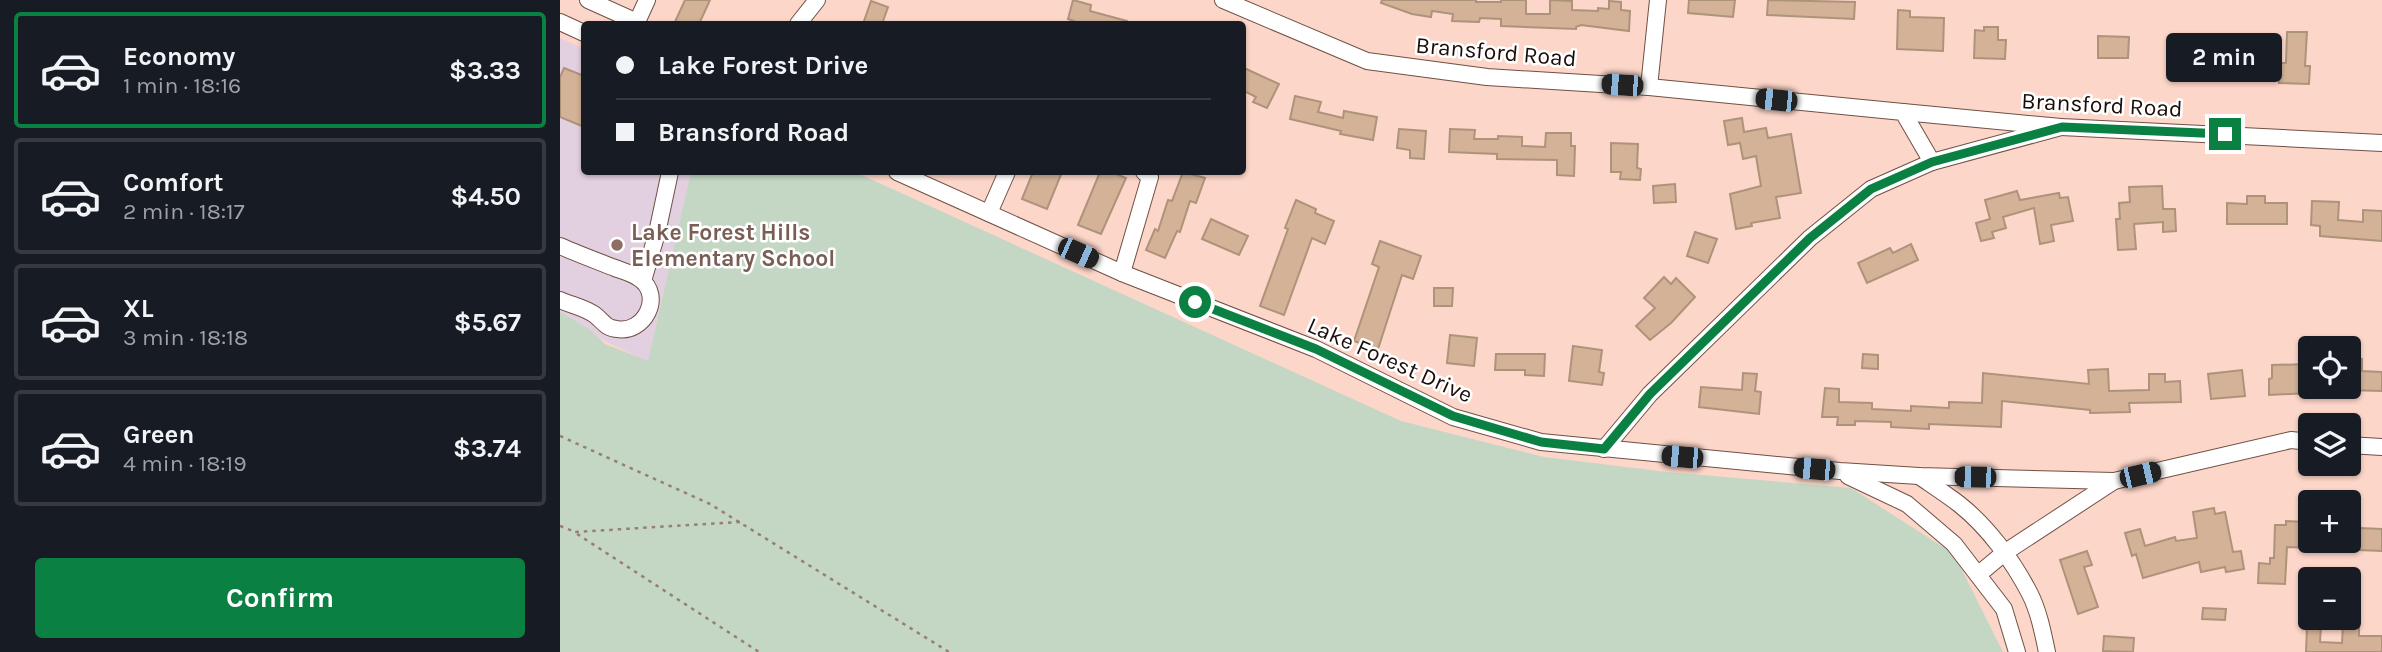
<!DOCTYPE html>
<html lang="en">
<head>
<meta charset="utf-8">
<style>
  body { margin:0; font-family:Karla,sans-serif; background:#20242c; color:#f1f3f6; height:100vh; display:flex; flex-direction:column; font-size:26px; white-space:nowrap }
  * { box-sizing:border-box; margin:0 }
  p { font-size:23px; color:#9ea1a6 }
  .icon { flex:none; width:38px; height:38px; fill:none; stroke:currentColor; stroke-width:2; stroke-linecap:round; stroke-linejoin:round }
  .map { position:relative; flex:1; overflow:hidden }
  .sheet { display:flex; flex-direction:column; background:#171b24; width:560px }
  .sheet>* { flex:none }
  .banner { position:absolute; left:21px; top:21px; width:665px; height:154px; border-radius:7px; box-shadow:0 2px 5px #0004; display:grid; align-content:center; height:154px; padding:0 35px; background:#171b24 }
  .fabs { position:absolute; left:1738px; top:336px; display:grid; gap:14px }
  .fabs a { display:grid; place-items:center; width:63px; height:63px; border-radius:7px; background:#171b24; box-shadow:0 2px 5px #0004; font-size:35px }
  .end { position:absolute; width:32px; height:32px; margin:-16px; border:9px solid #0b8043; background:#fff; box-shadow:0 0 0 4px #fff }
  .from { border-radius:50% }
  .bubble { position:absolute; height:49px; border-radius:7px; background:#171b24; box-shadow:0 2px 5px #0004; font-size:23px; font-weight:700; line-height:49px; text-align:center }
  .car { position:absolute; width:21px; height:42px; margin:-21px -10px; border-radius:9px; box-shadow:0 0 5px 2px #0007; background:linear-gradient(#222 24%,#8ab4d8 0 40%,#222 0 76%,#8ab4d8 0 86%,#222 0) }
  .banner b { display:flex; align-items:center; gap:24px; height:66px; font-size:26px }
  .banner b+b { border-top:2px solid #363941 }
  .banner i { width:18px; height:18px; background:#f1f3f6 }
  ul { padding:12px 0 0; list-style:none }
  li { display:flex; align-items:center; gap:21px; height:116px; margin:0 14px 10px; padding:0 21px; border:4px solid #363941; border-radius:7px }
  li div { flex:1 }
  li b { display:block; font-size:26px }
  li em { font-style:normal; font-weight:700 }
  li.on { border-color:#0b8043 }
  li>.icon { width:63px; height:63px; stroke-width:1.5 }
  .button { display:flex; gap:14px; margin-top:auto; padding:14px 35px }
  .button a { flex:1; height:80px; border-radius:7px; background:#0b8043; color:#fff; font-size:28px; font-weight:700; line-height:80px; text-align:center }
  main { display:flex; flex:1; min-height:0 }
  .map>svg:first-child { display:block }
</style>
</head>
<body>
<main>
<section class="sheet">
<ul>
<li class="on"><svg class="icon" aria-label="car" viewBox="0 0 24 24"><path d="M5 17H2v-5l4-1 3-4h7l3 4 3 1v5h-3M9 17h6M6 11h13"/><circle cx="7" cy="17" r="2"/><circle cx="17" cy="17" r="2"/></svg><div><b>Economy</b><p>1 min · 18:16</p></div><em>$3.33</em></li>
<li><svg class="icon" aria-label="car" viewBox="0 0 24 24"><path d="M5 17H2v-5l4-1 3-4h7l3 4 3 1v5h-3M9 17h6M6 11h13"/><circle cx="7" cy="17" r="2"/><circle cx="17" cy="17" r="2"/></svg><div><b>Comfort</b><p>2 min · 18:17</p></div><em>$4.50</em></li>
<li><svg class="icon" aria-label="car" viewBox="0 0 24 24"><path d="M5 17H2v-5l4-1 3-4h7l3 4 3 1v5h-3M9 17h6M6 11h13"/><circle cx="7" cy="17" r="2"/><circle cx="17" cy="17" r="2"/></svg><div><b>XL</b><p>3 min · 18:18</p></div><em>$5.67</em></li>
<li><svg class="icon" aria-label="car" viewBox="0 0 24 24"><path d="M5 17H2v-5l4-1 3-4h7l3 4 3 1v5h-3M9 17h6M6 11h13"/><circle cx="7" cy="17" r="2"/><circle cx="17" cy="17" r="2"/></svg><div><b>Green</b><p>4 min · 18:19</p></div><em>$3.74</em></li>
</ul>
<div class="button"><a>Confirm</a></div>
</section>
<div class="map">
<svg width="1822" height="652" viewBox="0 0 1822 652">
  <rect width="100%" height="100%" fill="#fcd6c8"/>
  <path fill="#e2cfdf" d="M0,38L24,49V172H131L88,362L0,319Z"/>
  <path fill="#c3d7c4" d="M131,172H295L841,421L984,457L1107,472L1291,488L1394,554L1443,652H0V312L29,329L45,344L88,361Z"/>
  <g fill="#d3b297" stroke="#ae937b" stroke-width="2">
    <path d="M125,0H150L139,24H114Z"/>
    <path d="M513,0L531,5L530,11L567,21L566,24H513L514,21L508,19Z"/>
    <path d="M822,0H916V2H941V0H966V14H990V0L1012,1V10L1038,11V8L1049,9V1L1061,2V10L1070,11L1069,31L1021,25L1016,27V29L941,26V19L920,18L919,22L892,21L893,14L872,11L871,17L852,14L821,3Z"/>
    <path d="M1129,0H1175L1173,17L1128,13Z"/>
    <path d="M1208,0L1295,2L1294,19L1207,15Z"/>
    <path d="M311,1L328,7L322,24H303Z"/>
    <path d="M1338,10L1350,11V17L1384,18L1383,51L1337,49Z"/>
    <path d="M1424,27H1438V40H1446L1445,59L1414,58L1415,30L1424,31Z"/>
    <path d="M1727,32H1747L1745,66H1750L1749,84L1719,83L1720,63H1726Z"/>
    <path d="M1538,36L1569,37L1568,58H1538Z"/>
    <path d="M1644,43L1682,46L1681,52L1694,54L1692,80L1637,74L1638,58L1642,59Z"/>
    <path d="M682,67L719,84L707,108L693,102L696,97L682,90Z"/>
    <path d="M4,68L24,76V127L0,117V77Z"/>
    <path d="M735,96L761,102L758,112L783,118L784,111L817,117L813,140L780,134L781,131L730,119Z"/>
    <path d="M1182,118L1184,132L1206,128L1208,138L1231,134L1241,193L1216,197L1220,218L1191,223L1192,226L1176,229L1170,194L1201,186L1196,156L1183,159L1180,143L1168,145L1164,121Z"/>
    <path d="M839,129L866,131L864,159L850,158V150L837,148Z"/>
    <path d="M890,129L915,130L914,139H938V136L962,137V146L985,147L986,133H1011V146H1015L1014,176L997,175V160L937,159V154L889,152Z"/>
    <path d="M1051,143L1078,144L1077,168L1081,169L1080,180L1060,179L1061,172H1051Z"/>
    <path d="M473,172H502L487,209L462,199Z"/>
    <path d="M540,172H551L566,178L541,234L518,225Z"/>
    <path d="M623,172L645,178L636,203L630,201L620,232L617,231L605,258L586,250L595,229L598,231L608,200L612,201Z"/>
    <path d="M1115,184L1116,202L1094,203L1093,186Z"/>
    <path d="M1602,186L1603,209H1615L1616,231L1603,232V222L1574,224L1576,249L1558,250L1556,219H1560L1559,203L1570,202L1569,187Z"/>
    <path d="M1457,191L1460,200L1499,193L1500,198L1508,197L1513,221L1491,225L1494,241L1480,244L1474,208L1443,217L1446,228L1432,232L1434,238L1421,241L1416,223L1430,219L1425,200Z"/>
    <path d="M1687,196H1705V203H1727V224H1667V203L1687,204Z"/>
    <path d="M736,200L756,209L755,213L774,221L765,244L752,238L724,315L700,306L728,229L725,228Z"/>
    <path d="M1752,201L1779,202L1778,220L1803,222V210L1822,211V241L1760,236V226L1751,225Z"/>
    <path d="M651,219L688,236L679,255L642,239Z"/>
    <path d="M1135,232L1157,239L1148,263L1127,256Z"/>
    <path d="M820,241L861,256L853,279L842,275L818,349L794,341L819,267L812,264Z"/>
    <path d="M1351,244L1358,260L1307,283L1298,263L1330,248L1333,253Z"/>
    <path d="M1104,277L1111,284L1116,278L1135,297L1111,323L1090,340L1076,326L1095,308L1084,298Z"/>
    <path d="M874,288H893L892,306H874Z"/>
    <path d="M890,335L917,338L914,366L887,363Z"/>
    <path d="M1013,346L1042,350L1039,372L1044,373L1042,385L1009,381Z"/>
    <path d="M936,354H985L984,376L965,375V370H935Z"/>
    <path d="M1303,354L1318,355V369L1302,368Z"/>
    <path d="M1789,358L1802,359V371L1822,372V391L1788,390Z"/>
    <path d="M1750,364V393L1709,395V379L1712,378V365Z"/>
    <path d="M1548,369L1549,391L1589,390V374H1605V382L1620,381L1621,402L1569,403L1570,412L1530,413V410L1442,401L1441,427L1369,424V429L1331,427V422L1295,421V425H1277L1278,417H1262L1265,388L1279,389V402L1312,403V409L1351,411V406L1389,408V402L1422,403L1423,373L1529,384L1528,370Z"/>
    <path d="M1682,370L1685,396L1651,399L1648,374Z"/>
    <path d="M1183,373L1197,374L1195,391L1201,392L1199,414L1139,407L1141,387L1182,390Z"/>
    <path d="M1654,508L1655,514L1665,512L1673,552L1681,551L1684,569L1666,572L1665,567L1641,572L1639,562L1583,578L1576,554L1572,556L1565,533L1580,529L1585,546L1615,537L1616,541L1637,538L1633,512Z"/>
    <path d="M1726,521L1745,522V528H1750V548L1727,547L1725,584L1698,583L1699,563L1710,564V558H1714L1715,525H1726Z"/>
    <path d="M1800,528L1822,529V551L1799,550Z"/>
    <path d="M1527,551L1532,565L1524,567L1538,607L1518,614L1500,560Z"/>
    <path d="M1643,608L1666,609L1665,620L1642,619Z"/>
    <path d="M1783,625H1799V636H1822V652H1746L1747,626H1761L1760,642L1782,643Z"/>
    <path d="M1544,636L1574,638L1573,652L1543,651Z"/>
  </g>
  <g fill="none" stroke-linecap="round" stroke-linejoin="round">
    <defs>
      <g id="minor">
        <path d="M28,0L77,22L76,24"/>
        <path d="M663,0L807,61L927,77L1089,87L1343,112L1372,162"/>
        <path d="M0,22L24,33"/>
        <path d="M77,22L87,0"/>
        <path d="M238,24L257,0"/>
        <path d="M1089,87L1098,0"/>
        <path d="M1343,112L1501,127L1822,143"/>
        <path d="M337,172L562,273L756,349L893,417L981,442L1280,471L1359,476L1554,481L1731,440L1750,442"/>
        <path d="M429,213L447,172"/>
        <path d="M0,246C18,254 37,261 55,268C63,271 74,274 80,279C104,296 84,334 57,329C45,328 43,321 35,315C26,308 11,305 0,300"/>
        <path d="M562,273L590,177L584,172"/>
        <path d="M83,281L97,233L110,172"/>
        <path d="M1788,445L1822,447"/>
        <path d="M1044,449L1090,394L1250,238L1311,189L1372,162L1501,127"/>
        <path d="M1288,476L1347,504L1394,544L1444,609L1457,652"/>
        <path d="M1359,476C1372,485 1386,494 1399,504C1428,527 1453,561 1470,594C1479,612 1483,633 1487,652"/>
        <path d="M1419,574L1444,553L1554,481"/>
      </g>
    </defs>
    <use href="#minor" stroke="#705045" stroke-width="18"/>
    <g stroke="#997e74" stroke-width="2.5" stroke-dasharray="3.5 5" stroke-linecap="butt">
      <path d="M0,436L150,504L389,652"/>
      <path d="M180,522L14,532L199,652"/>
      <path d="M0,526L13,531"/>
    </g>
    <use href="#minor" stroke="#fff" stroke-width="16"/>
  </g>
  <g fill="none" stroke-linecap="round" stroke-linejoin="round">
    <path stroke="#0b8043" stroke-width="9" d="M635,302L756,349L893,416L981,442L1044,449L1090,394L1250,238L1311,189L1372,162L1502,127L1665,134"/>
  </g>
  <circle fill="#8d6e63" stroke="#fff" stroke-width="2.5" cx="57" cy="245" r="7"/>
  <g text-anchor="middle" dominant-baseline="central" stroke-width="5" stroke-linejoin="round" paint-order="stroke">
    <g font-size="23" fill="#1b0e0a" stroke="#fff">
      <text transform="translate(936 52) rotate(5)">Bransford Road</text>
      <text transform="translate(1542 105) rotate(3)">Bransford Road</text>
      <text transform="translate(830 360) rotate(24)">Lake Forest Drive</text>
    </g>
    <g font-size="23" font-weight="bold" fill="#785e54" stroke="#fff" text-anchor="start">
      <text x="71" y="232">Lake Forest Hills<tspan x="71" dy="26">Elementary School</tspan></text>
    </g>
  </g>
</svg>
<div class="fabs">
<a><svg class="icon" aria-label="locate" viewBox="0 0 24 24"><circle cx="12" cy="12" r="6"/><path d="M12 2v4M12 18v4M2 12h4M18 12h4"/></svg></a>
<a><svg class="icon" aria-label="layers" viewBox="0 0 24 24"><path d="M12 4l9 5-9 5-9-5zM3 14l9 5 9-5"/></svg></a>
<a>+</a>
<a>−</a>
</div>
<i class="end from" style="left:635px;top:302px"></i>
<i class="end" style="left:1665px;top:134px"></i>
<div class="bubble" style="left:1606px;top:33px;width:116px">2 min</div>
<i class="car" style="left:1062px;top:85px;rotate:274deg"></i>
<i class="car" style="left:1216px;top:100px;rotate:276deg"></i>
<i class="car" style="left:518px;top:253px;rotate:114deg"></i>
<i class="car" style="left:1122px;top:457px;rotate:275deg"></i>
<i class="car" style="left:1254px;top:469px;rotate:275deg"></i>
<i class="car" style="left:1580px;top:475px;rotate:77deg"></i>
<i class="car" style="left:1415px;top:477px;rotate:271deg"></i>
<div class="banner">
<b><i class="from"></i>Lake Forest Drive</b>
<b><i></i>Bransford Road</b>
</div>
</div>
</main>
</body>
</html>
